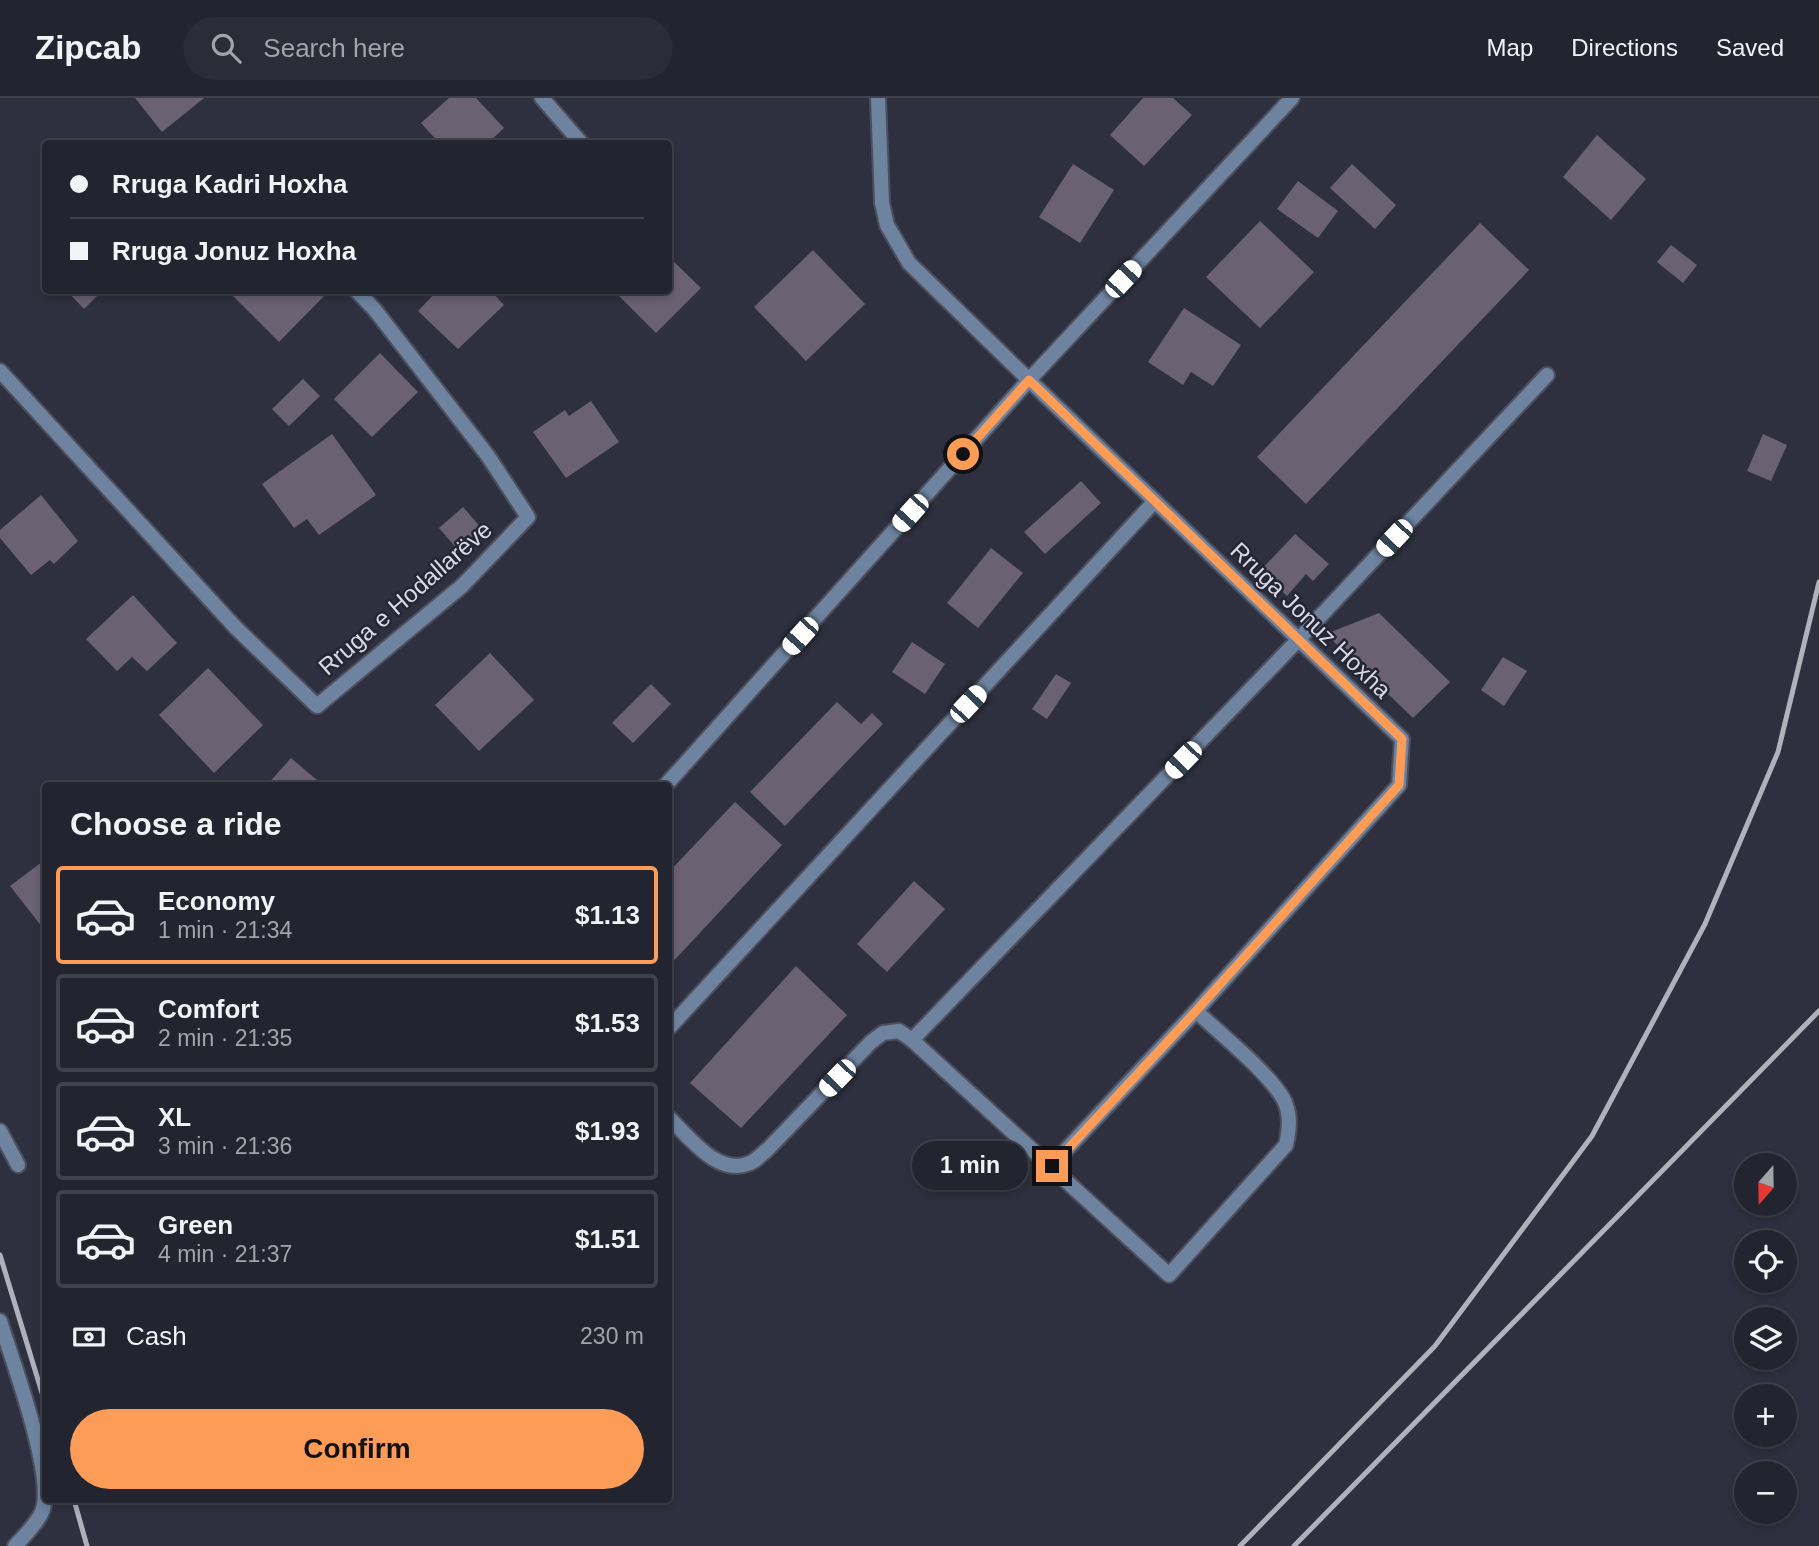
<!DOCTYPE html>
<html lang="en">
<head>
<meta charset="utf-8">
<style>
  body { margin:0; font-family:Helvetica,sans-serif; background:#2a2c37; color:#f1f3f6; height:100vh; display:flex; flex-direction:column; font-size:26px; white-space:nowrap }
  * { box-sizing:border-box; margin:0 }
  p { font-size:23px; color:#a2a4aa }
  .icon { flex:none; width:38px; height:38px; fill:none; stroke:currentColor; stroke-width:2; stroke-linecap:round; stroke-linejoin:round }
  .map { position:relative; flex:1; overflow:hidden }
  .drawer { position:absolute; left:42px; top:684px; width:630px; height:721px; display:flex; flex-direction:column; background:#22242f; border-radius:7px; box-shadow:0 4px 10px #0003,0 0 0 2px #3f414b }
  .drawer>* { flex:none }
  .guide { position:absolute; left:42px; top:42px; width:630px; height:154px; border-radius:7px; box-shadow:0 4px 10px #0003,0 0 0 2px #3f414b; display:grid; align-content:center; height:154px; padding:0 28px; background:#22242f }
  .needle { width:46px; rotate:200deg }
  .tools { position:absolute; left:1734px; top:1055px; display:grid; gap:14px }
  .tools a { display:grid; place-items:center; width:63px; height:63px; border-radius:50%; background:#22242f; box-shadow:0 4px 10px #0003,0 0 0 2px #3f414b; font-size:35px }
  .end { position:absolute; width:32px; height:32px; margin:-16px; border:9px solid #fd9c56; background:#111; box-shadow:0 0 0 4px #111 }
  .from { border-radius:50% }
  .bubble { position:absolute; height:49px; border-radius:24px; background:#22242f; box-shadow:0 4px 10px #0003,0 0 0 2px #3f414b; font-size:23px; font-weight:800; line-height:49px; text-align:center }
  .car { position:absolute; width:21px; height:42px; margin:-21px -10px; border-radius:9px; box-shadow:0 0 5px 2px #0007; background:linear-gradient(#fff 24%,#345 0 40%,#fff 0 76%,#345 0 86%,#fff 0) }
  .guide b { display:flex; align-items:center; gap:24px; height:66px; font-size:26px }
  .guide b+b { border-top:2px solid #3f414b }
  .guide i { width:18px; height:18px; background:#f1f3f6 }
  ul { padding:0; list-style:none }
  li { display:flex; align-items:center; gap:21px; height:98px; margin:0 14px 10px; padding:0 14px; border:4px solid #3f414b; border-radius:7px }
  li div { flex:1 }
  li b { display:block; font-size:26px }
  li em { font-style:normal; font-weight:800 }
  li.on { border-color:#fd9c56 }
  li>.icon { width:63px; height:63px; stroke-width:1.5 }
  h2 { padding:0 28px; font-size:32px; line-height:84px }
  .pay { display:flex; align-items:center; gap:18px; height:77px; padding:0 28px; font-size:26px }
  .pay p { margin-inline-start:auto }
  .cta { display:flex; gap:14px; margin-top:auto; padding:14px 28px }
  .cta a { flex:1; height:80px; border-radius:42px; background:#fd9c56; color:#111; font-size:28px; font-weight:800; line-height:80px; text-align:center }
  header { display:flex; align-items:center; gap:42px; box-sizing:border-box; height:98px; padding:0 35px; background:#22242f; border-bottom:2px solid #3f414b }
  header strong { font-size:33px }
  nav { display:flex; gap:38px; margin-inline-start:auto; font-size:24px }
  .search { width:490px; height:63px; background:#2a2c37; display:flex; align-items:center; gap:18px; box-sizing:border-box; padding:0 24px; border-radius:38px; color:#a2a4aa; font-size:26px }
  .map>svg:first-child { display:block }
</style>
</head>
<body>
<header>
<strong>Zipcab</strong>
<div class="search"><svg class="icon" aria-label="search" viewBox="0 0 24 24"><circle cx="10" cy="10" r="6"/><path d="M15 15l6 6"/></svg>Search here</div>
<nav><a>Map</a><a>Directions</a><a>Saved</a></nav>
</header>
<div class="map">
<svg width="1819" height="1448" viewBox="0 0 1819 1448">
  <rect width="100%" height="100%" fill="#2e303f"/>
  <g fill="#6a6172">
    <path d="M135,0H204L162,34Z"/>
    <path d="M449,0H476L504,30L487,46L483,42L480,46H440L421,25Z"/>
    <path d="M1143,0H1173L1192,17L1144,68L1110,37Z"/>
    <path d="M1597,37L1646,81L1611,122L1563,79Z"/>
    <path d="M1073,66L1114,92L1080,145L1039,119Z"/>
    <path d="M1352,66L1396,107L1375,131L1330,90Z"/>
    <path d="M1298,83L1338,113L1318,140L1277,111Z"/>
    <path d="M1260,123L1314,174L1260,230L1206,179Z"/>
    <path d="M1480,125L1529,172L1306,406L1257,359Z"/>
    <path d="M1671,147L1697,167L1683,185L1657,164Z"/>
    <path d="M813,152L865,206L806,263L754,209Z"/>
    <path d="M668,158L701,190L656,235L616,195L618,192H668Z"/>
    <path d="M66,192H103L84,211Z"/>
    <path d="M227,192H330L279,244Z"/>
    <path d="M438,192H490L504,207L458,251L418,213Z"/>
    <path d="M1184,210L1241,247L1213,288L1191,274L1183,287L1148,264Z"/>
    <path d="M380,255L418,294L372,339L334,301Z"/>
    <path d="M303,281L320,298L289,328L272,311Z"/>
    <path d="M591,303L619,344L566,380L533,334L565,312L569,318Z"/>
    <path d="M332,336L376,397L319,437L307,421L294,430L262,386Z"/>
    <path d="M1763,336L1787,347L1771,383L1747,373Z"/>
    <path d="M1081,383L1101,405L1045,456L1024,434Z"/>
    <path d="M41,397L78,443L54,466L50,462L31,477L0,440V432Z"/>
    <path d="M463,409L487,437L463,458L439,430Z"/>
    <path d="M1295,436L1329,466L1313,483L1306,476L1287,498L1260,473Z"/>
    <path d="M991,450L1023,475L978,530L947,505Z"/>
    <path d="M133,497L177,545L147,573L132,559L117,573L86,541Z"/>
    <path d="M1379,515L1450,584L1413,620L1326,536Z"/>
    <path d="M912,544L945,566L925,596L892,574Z"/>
    <path d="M490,555L534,602L479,653L435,607Z"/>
    <path d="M1503,559L1527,573L1504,608L1481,592Z"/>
    <path d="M208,570L263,627L214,675L159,617Z"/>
    <path d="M1056,576L1071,585L1047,621L1032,611Z"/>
    <path d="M651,586L671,606L633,645L612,625Z"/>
    <path d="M837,604L861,626L872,615L883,626L785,728L750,694Z"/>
    <path d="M291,660L324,688H266Z"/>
    <path d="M735,704L782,747L668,869V775Z"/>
    <path d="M46,761V834L10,788Z"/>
    <path d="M914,783L945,811L887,874L857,846Z"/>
    <path d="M796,868L847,917L741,1030L690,985Z"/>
  </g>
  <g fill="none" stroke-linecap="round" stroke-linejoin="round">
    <defs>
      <g id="service">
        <path d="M1029,282L1402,641L1399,687L1196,913L1051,1068"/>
        <path d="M668,931L1155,403"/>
        <path d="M912,942L1299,541L1547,277"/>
        <path d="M668,1019C690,1039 717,1079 750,1065C757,1062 763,1055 768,1051L871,944L883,935L899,933L912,942L1169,1177L1286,1047C1289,1032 1291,1019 1285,1004C1273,978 1218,934 1196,913"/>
      </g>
      <g id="minor">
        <path d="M542,0L582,46"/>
        <path d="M878,0L882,105L887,127L909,165L1029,282"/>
        <path d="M0,273L236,530L317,608L462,488L528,419L488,358L375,212L356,192"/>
        <path d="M665,688L1029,282L1292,0"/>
        <path d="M0,1033L18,1067"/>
        <path d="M0,1223C12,1262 56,1379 42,1414C36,1427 24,1438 15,1448"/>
      </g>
    </defs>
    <use href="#service" stroke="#4d4f5d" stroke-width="18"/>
    <use href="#minor" stroke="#4d4f5d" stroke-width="18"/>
    <use href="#service" stroke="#6d839f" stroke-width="14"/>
    <use href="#minor" stroke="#6d839f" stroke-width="14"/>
    <g stroke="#b0b1bd" stroke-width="5">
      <path d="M0,1157L46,1308"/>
      <path d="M74,1402L87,1448"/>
      <path d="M1240,1448L1435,1248L1592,1038L1705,826L1778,654L1819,484"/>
      <path d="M1294,1448L1819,913"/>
    </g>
  </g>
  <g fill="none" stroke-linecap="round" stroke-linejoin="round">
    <path stroke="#fd9c56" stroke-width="9" d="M963,356L1029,282L1402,641L1399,687L1196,913L1052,1068"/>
  </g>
  <g text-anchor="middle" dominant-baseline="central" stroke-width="5" stroke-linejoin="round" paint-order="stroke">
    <g font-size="24" fill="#d9dae5" stroke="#242635">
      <text transform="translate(405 500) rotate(-41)">Rruga e Hodallarëve</text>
      <text transform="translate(1311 522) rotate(44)">Rruga Jonuz Hoxha</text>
    </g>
  </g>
</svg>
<div class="tools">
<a><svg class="needle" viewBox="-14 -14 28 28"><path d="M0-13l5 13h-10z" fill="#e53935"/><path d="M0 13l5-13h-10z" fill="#a2a4aa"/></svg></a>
<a><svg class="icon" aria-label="locate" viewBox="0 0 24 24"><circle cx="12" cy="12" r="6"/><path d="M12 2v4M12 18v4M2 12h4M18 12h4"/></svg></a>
<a><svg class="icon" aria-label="layers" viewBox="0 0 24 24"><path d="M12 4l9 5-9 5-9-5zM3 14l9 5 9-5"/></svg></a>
<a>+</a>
<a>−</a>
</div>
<i class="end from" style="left:963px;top:356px"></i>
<i class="end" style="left:1052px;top:1068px"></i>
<div class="bubble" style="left:912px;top:1043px;width:116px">1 min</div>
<i class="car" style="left:1123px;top:181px;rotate:43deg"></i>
<i class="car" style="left:910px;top:415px;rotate:222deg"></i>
<i class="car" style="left:1394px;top:440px;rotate:223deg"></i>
<i class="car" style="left:800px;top:538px;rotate:222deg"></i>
<i class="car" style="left:968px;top:606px;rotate:43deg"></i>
<i class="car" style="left:1183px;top:662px;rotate:224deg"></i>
<i class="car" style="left:837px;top:980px;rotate:224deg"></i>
<div class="guide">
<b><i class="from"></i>Rruga Kadri Hoxha</b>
<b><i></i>Rruga Jonuz Hoxha</b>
</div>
<section class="drawer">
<h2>Choose a ride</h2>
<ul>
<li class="on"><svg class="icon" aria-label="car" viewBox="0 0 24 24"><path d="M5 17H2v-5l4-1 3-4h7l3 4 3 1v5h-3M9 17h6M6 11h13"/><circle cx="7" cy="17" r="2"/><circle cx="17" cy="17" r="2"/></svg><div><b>Economy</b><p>1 min · 21:34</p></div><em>$1.13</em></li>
<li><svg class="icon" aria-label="car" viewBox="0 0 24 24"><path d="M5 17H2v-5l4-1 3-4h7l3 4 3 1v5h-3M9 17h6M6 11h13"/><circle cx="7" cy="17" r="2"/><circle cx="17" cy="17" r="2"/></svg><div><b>Comfort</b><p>2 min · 21:35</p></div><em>$1.53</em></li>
<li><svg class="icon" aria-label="car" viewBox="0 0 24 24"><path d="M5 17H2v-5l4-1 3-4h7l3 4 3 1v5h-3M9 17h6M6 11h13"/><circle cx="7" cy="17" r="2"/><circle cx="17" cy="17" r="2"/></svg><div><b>XL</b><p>3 min · 21:36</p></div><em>$1.93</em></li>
<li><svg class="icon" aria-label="car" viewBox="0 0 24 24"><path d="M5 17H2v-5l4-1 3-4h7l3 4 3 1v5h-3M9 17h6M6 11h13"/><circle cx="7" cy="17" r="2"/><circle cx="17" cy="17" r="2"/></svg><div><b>Green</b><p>4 min · 21:37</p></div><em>$1.51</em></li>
</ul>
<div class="pay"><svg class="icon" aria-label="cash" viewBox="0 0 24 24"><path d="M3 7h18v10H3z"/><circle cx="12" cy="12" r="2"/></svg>Cash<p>230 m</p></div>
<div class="cta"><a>Confirm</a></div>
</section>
</div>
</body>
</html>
